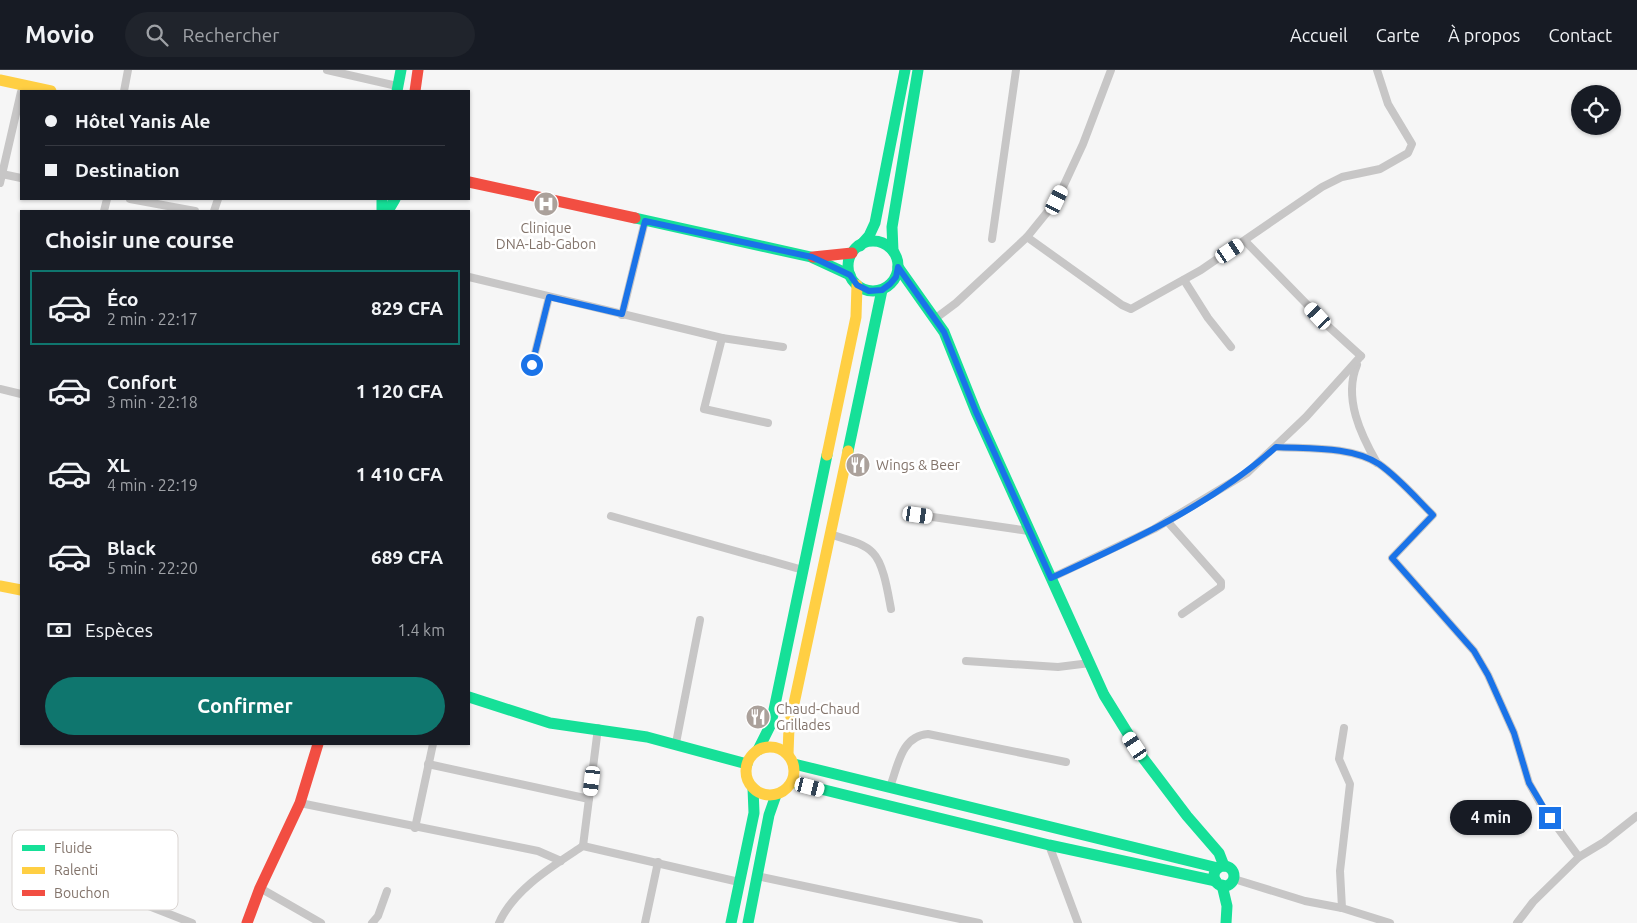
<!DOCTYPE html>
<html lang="fr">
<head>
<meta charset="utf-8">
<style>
  body { margin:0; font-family:Ubuntu,sans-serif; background:#20242c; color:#f1f3f6; height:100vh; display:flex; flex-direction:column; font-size:19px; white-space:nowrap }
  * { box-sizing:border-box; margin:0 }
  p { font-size:16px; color:#9ea1a6 }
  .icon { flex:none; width:28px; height:28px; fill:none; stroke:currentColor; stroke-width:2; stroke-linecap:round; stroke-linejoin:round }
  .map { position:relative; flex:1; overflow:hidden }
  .side { position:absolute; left:20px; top:140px; width:450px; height:535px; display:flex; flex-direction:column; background:#171b24; border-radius:0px; box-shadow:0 1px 4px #0004 }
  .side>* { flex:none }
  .guide { position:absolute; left:20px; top:20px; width:450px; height:110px; border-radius:0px; box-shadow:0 1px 4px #0004; display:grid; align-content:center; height:110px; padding:0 25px; background:#171b24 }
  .controls { position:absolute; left:1571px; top:15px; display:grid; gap:10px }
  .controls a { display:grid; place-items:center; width:50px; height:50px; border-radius:50%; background:#171b24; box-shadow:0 1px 4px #0004; font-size:25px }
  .end { position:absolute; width:22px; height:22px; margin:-11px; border:6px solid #1a73e8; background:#fff; box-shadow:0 0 0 2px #fff }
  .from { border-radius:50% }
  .bubble { position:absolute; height:35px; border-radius:18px; background:#171b24; box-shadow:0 1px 4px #0004; font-size:16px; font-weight:700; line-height:35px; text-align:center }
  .car { position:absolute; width:15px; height:30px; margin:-15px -8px; border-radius:6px; box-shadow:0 0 4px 1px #0007; background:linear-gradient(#fff 24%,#345 0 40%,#fff 0 76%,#345 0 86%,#fff 0) }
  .guide b { display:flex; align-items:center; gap:18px; height:48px; font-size:19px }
  .guide b+b { border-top:1px solid #363941 }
  .guide i { width:12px; height:12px; background:#f1f3f6 }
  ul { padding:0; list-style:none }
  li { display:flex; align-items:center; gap:15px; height:75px; margin:0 10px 8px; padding:0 15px; border:2px solid transparent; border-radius:0px }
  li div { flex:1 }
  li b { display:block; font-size:19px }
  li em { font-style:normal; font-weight:700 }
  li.selected { border-color:#0f766e }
  li>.icon { width:45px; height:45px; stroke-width:1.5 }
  h2 { padding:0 25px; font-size:22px; line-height:60px }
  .pay { display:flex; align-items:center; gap:12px; height:55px; padding:0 25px; font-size:19px }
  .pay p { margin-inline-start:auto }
  .action { display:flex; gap:10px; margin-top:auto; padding:10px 25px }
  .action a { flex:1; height:58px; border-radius:30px; background:#0f766e; color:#fff; font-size:20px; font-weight:700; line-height:58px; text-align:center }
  header { display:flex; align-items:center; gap:30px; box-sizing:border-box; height:70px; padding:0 25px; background:#171b24; border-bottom:1px solid #363941 }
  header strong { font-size:24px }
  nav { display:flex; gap:28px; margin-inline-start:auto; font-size:18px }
  .search { width:350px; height:45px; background:#20242c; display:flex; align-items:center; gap:12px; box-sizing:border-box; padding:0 18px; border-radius:28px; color:#9ea1a6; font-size:19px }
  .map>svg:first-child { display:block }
</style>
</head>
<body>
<header>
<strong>Movio</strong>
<div class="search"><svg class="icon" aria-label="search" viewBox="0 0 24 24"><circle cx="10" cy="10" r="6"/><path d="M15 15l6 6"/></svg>Rechercher</div>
<nav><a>Accueil</a><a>Carte</a><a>À propos</a><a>Contact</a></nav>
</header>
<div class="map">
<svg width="1637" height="853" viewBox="0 0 1637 853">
  <rect width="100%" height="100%" fill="#f6f6f6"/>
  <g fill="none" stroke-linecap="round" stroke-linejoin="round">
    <g stroke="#c7c6c6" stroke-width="8">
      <path d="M327,0L397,16"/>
      <path d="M124,21L128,0"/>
      <path d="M2,104L21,108"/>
      <path d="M0,113L21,22"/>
      <path d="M130,129L195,141"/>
      <path d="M104,141L107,129"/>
      <path d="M214,141L218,129"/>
      <path d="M1027,167L1122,235L1131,239L1201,200L1322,117L1342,107L1380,99L1408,83L1412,74L1388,34L1377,0"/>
      <path d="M992,169L1016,0"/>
      <path d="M1245,171L1329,257L1361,286"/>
      <path d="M469,207L722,268L704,339L768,353"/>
      <path d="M1184,210L1208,248L1231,277"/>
      <path d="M622,245L645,151"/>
      <path d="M936,248L956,233L1027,167L1057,130L1083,74L1111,0"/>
      <path d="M722,268L783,277"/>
      <path d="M532,295L549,227"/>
      <path d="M1357,295C1343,328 1361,365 1377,393"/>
      <path d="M0,319L21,324"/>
      <path d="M1276,377C1308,379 1351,376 1379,394C1399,408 1416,428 1433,445L1392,488L1474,581L1488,605L1514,663L1529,713L1543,738L1579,787"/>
      <path d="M919,445L1029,461"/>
      <path d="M611,446L803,500"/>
      <path d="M1167,451L1221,512V517L1182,544"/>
      <path d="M830,464C843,469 863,472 873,483C884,494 888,524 891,539"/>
      <path d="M1051,508L1154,459L1247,403L1306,347L1361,286"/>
      <path d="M966,591L1058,597L1090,593"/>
      <path d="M676,673L700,550"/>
      <path d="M428,694L589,729"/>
      <path d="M890,717C898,696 901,666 928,664L1066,692"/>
      <path d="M300,733L538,781L561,791"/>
      <path d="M415,758L433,674"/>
      <path d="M1049,775L1078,853"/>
      <path d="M583,776L598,658"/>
      <path d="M62,802L192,853"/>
      <path d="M757,806L979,853"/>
      <path d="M1234,809L1305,831L1342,838L1390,853"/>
      <path d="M260,818L321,853"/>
      <path d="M1342,838L1340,801L1350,714L1339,689L1344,658"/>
      <path d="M372,853L378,846L387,821"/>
      <path d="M499,853C514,819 553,796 583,776L739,812"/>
      <path d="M645,853L658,792"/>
      <path d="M1517,853L1533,832L1579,787L1604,772L1637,746"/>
    </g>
    <g stroke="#16e098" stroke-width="11">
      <path d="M397,21L401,0"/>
      <path d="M382,129V141"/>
      <path d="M388,141L395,129"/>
      <path d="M635,148L811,187L850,205"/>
      <circle cx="873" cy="196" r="25"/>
      <path d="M860,176L869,166L875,153L905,0"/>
      <path d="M893,181L892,157L918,0"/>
      <path d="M898,197L944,262L976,342L1104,625L1143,688L1187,746L1219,783L1224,796"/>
      <path d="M848,381L882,220"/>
      <path d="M469,627L550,653L647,667L747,694"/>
      <path d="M758,680L771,654L827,385"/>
      <path d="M794,694L1218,798"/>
      <path d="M792,712L1049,775L1216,811"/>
      <circle cx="1224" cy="806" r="10"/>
      <path d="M1222,815L1227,836L1226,853"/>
      <path d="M731,853L754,743L753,718"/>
      <path d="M748,853L769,745L776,725"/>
    </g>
    <g stroke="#ffcf43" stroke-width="11">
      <path d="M0,10L51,21"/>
      <path d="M827,385L856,247L857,215"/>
      <path d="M0,516L21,520"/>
      <circle cx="770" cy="701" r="24"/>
      <path d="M788,684L789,657L848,381"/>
    </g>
    <g stroke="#f24e42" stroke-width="11">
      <path d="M415,21L418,0"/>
      <path d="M469,112L635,148"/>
      <path d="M813,187L852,183"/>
      <path d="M247,853L260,818L300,733L318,674"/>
    </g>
  </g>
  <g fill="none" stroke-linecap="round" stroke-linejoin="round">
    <path stroke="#1a73e8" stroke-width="6" d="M532,295L549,227L622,244L645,151L812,187L850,205L857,215L869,221L882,220L890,214L896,207L898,197L944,262L976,342L1051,508C1130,472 1211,435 1276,377C1308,379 1351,376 1379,394C1399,408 1416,428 1433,445L1392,488L1474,581L1488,605L1514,663L1529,713L1550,748"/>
  </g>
  <defs>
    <symbol id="hospital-disc" viewBox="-11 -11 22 22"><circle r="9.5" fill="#aba19b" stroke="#fff"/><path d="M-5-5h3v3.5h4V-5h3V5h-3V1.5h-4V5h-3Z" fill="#fff"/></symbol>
    <symbol id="restaurant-disc" viewBox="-11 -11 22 22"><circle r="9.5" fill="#aba19b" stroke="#fff"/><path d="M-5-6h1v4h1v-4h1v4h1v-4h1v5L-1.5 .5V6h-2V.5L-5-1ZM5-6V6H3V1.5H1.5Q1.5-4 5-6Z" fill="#fff"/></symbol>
  </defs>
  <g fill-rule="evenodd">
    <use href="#hospital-disc" x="532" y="120" width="28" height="28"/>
    <use href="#restaurant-disc" x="844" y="381" width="28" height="28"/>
    <use href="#restaurant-disc" x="744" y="633" width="28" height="28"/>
  </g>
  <g text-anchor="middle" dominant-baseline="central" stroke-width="5" stroke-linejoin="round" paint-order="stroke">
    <g font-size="14" fill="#82736a" stroke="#fff" text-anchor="start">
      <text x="546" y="158" text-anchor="middle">Clinique<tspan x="546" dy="16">DNA-Lab-Gabon</tspan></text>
      <text x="876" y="395">Wings &amp; Beer</text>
      <text x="776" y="639">Chaud-Chaud<tspan x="776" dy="16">Grillades</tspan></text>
    </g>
  </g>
  <rect x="12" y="760" width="166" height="80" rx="8" fill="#fff" stroke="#dad5d2" stroke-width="1"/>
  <rect x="22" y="775" width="23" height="6" fill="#16e098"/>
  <rect x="22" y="797" width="23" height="7" fill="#ffcf43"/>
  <rect x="22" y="820" width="23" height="6" fill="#f24e42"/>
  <g font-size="14" fill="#82736a">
    <text x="54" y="783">Fluide</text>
    <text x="54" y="805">Ralenti</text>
    <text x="54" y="828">Bouchon</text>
  </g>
</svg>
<div class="controls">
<a><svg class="icon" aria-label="locate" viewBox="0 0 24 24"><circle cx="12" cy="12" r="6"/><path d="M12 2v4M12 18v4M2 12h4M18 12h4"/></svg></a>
</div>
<i class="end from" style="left:532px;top:295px"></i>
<i class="end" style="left:1550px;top:748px"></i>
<div class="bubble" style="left:1450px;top:730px;width:82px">4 min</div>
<i class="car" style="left:1057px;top:130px;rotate:26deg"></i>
<i class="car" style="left:1230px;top:181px;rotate:56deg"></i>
<i class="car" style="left:1318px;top:246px;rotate:317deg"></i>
<i class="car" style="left:918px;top:445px;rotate:98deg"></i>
<i class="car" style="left:1135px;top:676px;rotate:326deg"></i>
<i class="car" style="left:592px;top:711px;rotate:187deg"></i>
<i class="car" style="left:810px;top:717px;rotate:104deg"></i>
<div class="guide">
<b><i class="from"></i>Hôtel Yanis Ale</b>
<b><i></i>Destination</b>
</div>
<section class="side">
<h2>Choisir une course</h2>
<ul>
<li class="selected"><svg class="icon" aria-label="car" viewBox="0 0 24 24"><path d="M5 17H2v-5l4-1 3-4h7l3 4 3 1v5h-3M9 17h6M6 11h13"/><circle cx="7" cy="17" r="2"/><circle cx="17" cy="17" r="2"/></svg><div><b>Éco</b><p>2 min · 22:17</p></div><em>829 CFA</em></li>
<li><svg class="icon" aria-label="car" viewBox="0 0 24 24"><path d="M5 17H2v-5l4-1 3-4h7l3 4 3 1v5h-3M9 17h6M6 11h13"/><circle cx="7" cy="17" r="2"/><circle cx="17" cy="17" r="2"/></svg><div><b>Confort</b><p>3 min · 22:18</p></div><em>1 120 CFA</em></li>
<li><svg class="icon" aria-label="car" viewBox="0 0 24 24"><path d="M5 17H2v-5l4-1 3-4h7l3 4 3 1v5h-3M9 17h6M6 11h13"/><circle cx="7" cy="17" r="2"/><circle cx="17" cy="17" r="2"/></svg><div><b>XL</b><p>4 min · 22:19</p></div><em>1 410 CFA</em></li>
<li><svg class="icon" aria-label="car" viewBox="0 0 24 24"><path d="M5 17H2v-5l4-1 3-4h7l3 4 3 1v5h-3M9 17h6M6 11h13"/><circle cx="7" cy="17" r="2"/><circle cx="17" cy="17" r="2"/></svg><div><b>Black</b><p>5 min · 22:20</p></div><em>689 CFA</em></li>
</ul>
<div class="pay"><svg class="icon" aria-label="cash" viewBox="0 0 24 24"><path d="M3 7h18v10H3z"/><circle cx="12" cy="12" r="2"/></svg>Espèces<p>1.4 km</p></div>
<div class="action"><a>Confirmer</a></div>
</section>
</div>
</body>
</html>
